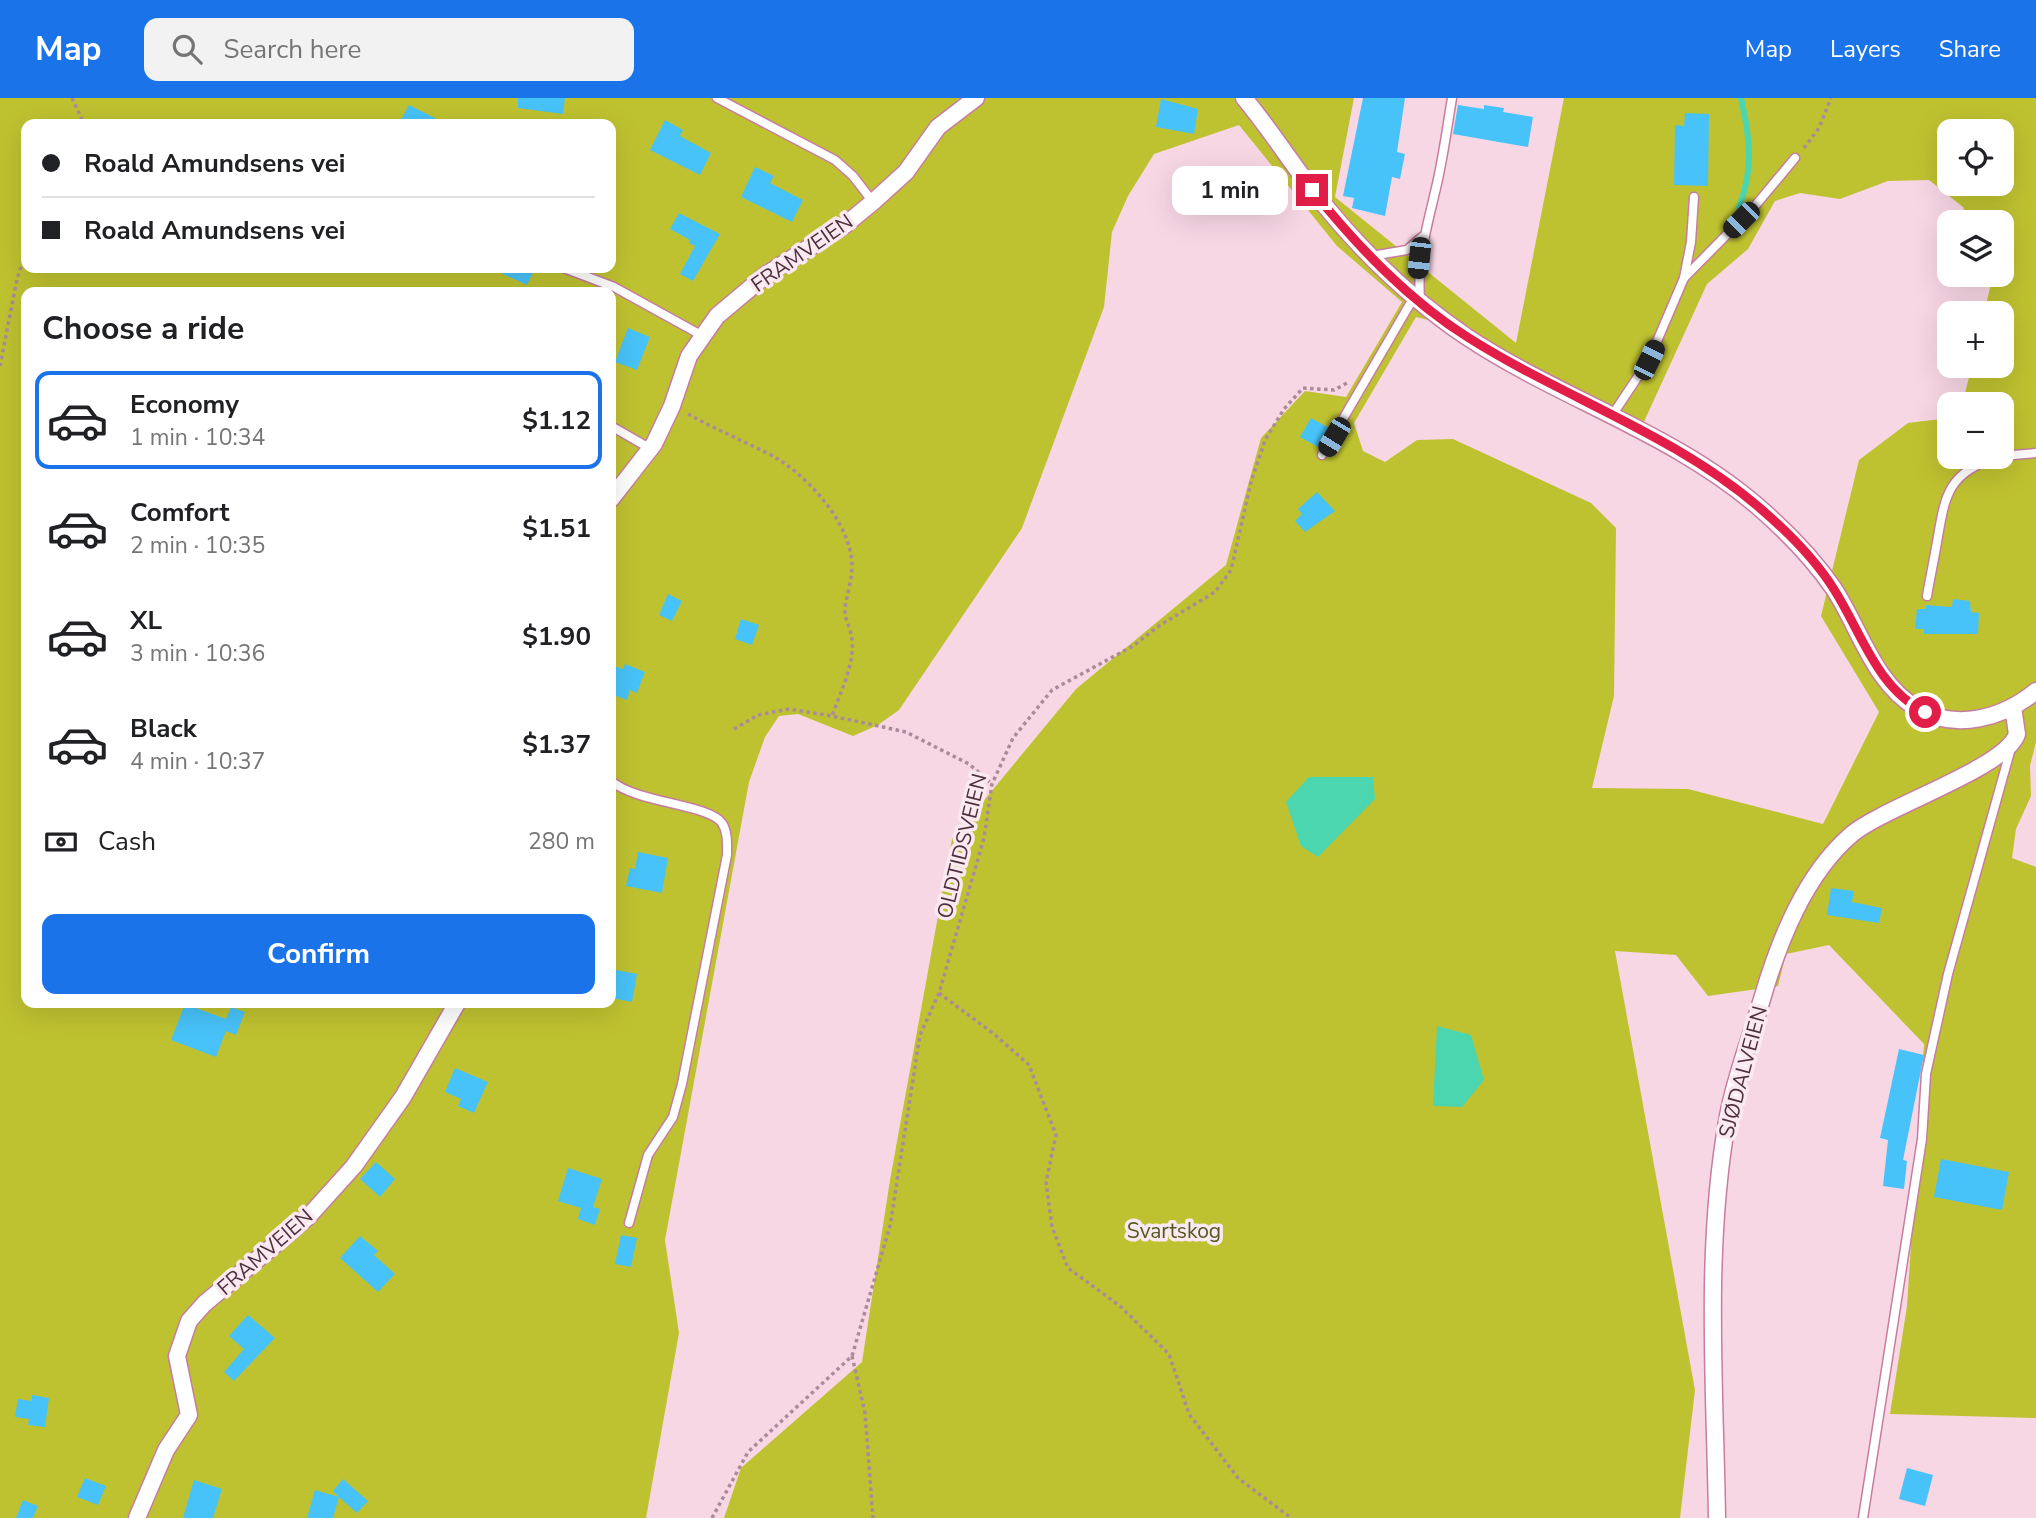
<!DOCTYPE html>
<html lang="en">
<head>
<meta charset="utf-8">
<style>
  body { margin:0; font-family:"Nunito Sans",sans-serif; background:#f2f2f2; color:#202124; height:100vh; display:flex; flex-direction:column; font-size:26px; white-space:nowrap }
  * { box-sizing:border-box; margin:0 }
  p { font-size:23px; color:#757577 }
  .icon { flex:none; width:38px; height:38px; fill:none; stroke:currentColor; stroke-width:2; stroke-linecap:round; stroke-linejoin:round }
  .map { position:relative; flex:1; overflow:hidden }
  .drawer { position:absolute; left:21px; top:189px; width:595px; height:721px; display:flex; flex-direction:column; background:#fff; border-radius:14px; box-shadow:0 7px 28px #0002 }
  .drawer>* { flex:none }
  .hud { position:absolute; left:21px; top:21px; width:595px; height:154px; border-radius:14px; box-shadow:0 7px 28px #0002; display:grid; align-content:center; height:154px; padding:0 21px; background:#fff }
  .tools { position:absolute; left:1937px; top:21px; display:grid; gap:14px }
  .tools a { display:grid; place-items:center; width:77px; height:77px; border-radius:14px; background:#fff; box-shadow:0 7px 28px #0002; font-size:35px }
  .end { position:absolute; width:32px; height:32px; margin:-16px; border:9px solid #e11d48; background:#fff; box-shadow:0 0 0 4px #fff }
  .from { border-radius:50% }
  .bubble { position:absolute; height:49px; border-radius:14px; background:#fff; box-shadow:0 7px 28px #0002; font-size:23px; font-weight:700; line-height:49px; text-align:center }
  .car { position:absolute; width:21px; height:42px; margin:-21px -10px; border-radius:9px; box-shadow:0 0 5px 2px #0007; background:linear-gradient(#222 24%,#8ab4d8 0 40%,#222 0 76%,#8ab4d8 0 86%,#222 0) }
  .hud b { display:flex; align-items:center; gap:24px; height:66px; font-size:26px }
  .hud b+b { border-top:2px solid #e0e0e0 }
  .hud i { width:18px; height:18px; background:#202124 }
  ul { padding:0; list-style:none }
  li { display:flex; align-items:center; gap:21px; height:98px; margin:0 14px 10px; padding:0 7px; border:4px solid transparent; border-radius:14px }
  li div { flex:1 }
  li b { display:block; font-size:26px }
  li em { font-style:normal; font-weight:700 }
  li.active { border-color:#1a73e8 }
  li>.icon { width:63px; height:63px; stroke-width:1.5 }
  h2 { padding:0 21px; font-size:32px; line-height:84px }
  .pay { display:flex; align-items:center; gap:18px; height:77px; padding:0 21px; font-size:26px }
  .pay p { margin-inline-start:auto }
  .button { display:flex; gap:14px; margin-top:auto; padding:14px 21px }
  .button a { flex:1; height:80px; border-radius:14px; background:#1a73e8; color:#fff; font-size:28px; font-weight:700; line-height:80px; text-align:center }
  header { display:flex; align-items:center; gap:42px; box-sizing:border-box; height:98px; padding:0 35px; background:#1a73e8; color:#fff }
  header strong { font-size:33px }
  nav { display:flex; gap:38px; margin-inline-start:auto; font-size:24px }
  .search { width:490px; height:63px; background:#f2f2f2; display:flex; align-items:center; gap:18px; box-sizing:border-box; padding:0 24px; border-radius:14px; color:#757577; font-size:26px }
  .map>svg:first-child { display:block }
</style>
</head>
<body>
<header>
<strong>Map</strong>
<div class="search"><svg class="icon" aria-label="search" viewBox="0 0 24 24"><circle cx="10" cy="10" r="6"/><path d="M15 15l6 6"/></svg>Search here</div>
<nav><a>Map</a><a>Layers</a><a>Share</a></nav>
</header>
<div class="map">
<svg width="2036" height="1420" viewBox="0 0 2036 1420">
  <rect width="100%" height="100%" fill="#f8d7e5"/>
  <path fill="#bfc230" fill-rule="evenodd" d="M0,0H1354L1335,99L1516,245L1564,0H2036V644L2030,668L2031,698L2016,731L2012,760L2036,769V1320L1890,1316L1907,1208L1924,946L1829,847L1786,856L1778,888L1708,898L1676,857L1615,853L1695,1292L1680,1420H724L741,1370L862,1264L890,1082L952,741L1076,591L1226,467L1261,340L1305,293L1346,299L1402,204L1337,148L1239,27L1154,56L1128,98L1112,134L1104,209L1022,430L899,612L878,627L853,638L798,616L779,618L765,639L749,684L665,1142L679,1235L646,1420H0ZM26,26H611V170H26ZM1950,33H2002V86H1950ZM1929,82L1963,109L1969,124H2002V177H1987L1990,190L1984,215H2002V268H1972L1962,306H2002V359H1950L1949,320L1908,325L1859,362L1821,518L1879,614L1823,726L1688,691L1592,690L1614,598L1616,430L1591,405L1453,341L1417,342L1385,364L1363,353L1354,325L1416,219L1436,224L1515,274L1637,339L1707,186L1748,151L1775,103L1800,95L1840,101L1888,83ZM26,194H611V905H26Z"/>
  <g fill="#4cd6b0">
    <path d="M1309,679H1373L1375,701L1318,759L1301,748L1286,704Z"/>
    <path d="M1437,928L1471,937L1484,982L1462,1009L1433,1008Z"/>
  </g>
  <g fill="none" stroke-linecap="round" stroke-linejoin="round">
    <path stroke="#4cd6b0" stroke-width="6" d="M1739,109C1754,71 1750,39 1741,0"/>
  </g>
  <g fill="#48c3f9">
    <path d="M518,0H565L563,16L518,10Z"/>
    <path d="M1363,0H1405L1397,54L1405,56L1400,81L1392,79L1385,118L1352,110L1354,100L1343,98Z"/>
    <path d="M1161,1L1198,11L1194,36L1156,29Z"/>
    <path d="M409,7L447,26H399Z"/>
    <path d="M1458,7L1484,11V7L1504,10L1503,14L1533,19L1528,49L1453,36Z"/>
    <path d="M1685,15L1709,16L1708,88L1674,87L1675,27L1684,28Z"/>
    <path d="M665,22L683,32L680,38L711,55L700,77L650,52Z"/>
    <path d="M755,69L774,78L770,85L803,102L792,124L741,99Z"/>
    <path d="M679,115L720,136L693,183L680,176L695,148L689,145L690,142L670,131Z"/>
    <path d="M490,170H535L527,187Z"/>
    <path d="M628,230L650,239L637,272L615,264Z"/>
    <path d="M1311,320L1329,330L1318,349L1300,339Z"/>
    <path d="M1317,394L1335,413L1305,434L1295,423L1302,416L1298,411Z"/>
    <path d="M668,496L682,503L672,523L659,517Z"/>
    <path d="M1953,501L1970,503L1971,514L1979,515L1978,536H1924V531H1915L1917,511H1926V507L1952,509Z"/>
    <path d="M741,521L759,527L752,547L735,541Z"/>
    <path d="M625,566L645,574L637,595L630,592L627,602L611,596V567L623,571Z"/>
    <path d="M638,754L668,760L662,795L626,788L630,770L635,771Z"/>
    <path d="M1831,790L1854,793L1852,804L1882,810L1879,825L1827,817Z"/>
    <path d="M611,871L637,876L632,904L611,900Z"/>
    <path d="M185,906L226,921L231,909L245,914L236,937L226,933L216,959L171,942Z"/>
    <path d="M1899,951L1924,957L1903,1062L1907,1063L1904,1091L1883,1088L1888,1042L1880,1040Z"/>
    <path d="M455,970L488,984L474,1015L458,1008L461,1001L445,994Z"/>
    <path d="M1941,1061L2009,1074L2002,1112L1934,1099Z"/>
    <path d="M376,1064L395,1081L380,1099L360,1081Z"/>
    <path d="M568,1070L602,1081L593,1109L600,1111L595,1127L578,1121L581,1110L558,1103Z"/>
    <path d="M621,1137L637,1140L631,1169L615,1166Z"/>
    <path d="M360,1138L378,1153L374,1157L395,1176L378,1194L340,1160Z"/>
    <path d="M248,1217L275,1240L234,1283L224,1274L244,1251L229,1238Z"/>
    <path d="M32,1297L49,1300L45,1329L28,1327L29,1321L15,1319L18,1301L32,1303Z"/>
    <path d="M1907,1370L1933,1377L1925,1408L1899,1401Z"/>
    <path d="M85,1380L106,1388L98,1407L77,1399Z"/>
    <path d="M343,1381L368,1403L357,1415L339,1399L333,1420H307L315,1392L339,1399L333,1393Z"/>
    <path d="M194,1382L222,1391L213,1420H183Z"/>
    <path d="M23,1402L38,1408L33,1420H16Z"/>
  </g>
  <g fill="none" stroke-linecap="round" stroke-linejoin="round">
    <defs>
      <g id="lane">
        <path d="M717,0L835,62L853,78L873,104"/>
        <path d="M1371,158L1407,152L1422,139"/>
        <path d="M564,170L614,189L701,237"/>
        <path d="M1684,180L1691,144L1694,99"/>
        <path d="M1420,201C1417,161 1427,129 1436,90C1443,61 1447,30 1452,0"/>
        <path d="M1613,316L1649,262L1684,180L1755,108L1795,60"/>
        <path d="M611,328L651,351"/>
        <path d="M1322,357L1414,199"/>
        <path d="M2002,358L2036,355"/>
        <path d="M1927,498C1930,480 1934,462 1937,444C1945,398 1947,375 1997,359"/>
        <path d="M611,683C637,705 708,706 722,725C728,734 727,746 727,757L682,986L673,1019L648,1057L629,1125"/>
        <path d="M1863,1420L1922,1041L1926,976L1948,876L2011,650"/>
      </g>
      <g id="street">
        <path d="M1244,0C1269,30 1290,63 1314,94C1357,149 1408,199 1467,239C1562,302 1677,336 1763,413C1789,436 1814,462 1834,491C1860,531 1874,586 1918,611C1957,633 2003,620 2036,593"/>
        <path d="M611,401L654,346L672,308L689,258L717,218L767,176L845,127L873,104L906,74L938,29L976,0"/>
        <path d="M137,1420L166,1352L189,1317L177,1258L189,1223L204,1206L309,1118L354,1068L403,999L457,905"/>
        <path d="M1717,1420C1715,1287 1704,1150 1728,1018C1735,979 1751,939 1762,901C1779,843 1805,776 1852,736C1886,708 2006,670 2017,636L2013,609"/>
      </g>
    </defs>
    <use href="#lane" stroke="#c77d9f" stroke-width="11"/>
    <use href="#street" stroke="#c77d9f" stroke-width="19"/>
    <g stroke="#ab8a99" stroke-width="3.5" stroke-dasharray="3.5 3.5" stroke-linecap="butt">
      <path d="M72,0L84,26"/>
      <path d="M1804,50L1819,30L1831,0"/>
      <path d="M0,268L17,181L26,153"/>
      <path d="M688,316C713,330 739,341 765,354C802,371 852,424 852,468C852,482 847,496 845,510C844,521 851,531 852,541C855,566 840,595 832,618"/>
      <path d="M734,631L758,617L789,611L832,618L906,634L969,666L992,686"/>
      <path d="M939,895L994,936L1029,967L1056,1037L1046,1084L1052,1129L1068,1170L1120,1208L1169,1256L1189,1316L1238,1380L1291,1420"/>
      <path d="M852,1258L865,1315L873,1420"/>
      <path d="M712,1420L748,1354L852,1258L890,1128L920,937L939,895L984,740L992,686L1013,640L1052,592L1133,548L1160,527L1215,494L1231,472L1251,384L1265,342L1284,311L1303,290L1334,292L1349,284"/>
    </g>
    <use href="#lane" stroke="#fff" stroke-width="8"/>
    <use href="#street" stroke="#fff" stroke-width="16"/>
  </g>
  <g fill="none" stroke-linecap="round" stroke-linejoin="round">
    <path stroke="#e11d48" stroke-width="9" d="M1312,92C1357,148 1408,202 1469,240C1564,300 1676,337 1761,411C1789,435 1816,462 1835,493C1862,536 1877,590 1925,614"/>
  </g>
  <g text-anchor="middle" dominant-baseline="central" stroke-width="7" stroke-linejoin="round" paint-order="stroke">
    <g font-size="21" fill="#50303f" stroke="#fae9f0">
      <text transform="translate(802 155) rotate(-35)">FRAMVEIEN</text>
      <text transform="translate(962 748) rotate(-76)">OLDTIDSVEIEN</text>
      <text transform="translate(1743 974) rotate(-75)">SJØDALVEIEN</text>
      <text transform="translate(265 1154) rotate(-41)">FRAMVEIEN</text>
    </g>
    <g font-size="21" fill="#565820" stroke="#fae9f0">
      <text x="1174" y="1133">Svartskog</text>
    </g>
  </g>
</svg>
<div class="tools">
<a><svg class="icon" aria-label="locate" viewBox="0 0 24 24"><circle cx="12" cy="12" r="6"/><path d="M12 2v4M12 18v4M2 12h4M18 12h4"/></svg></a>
<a><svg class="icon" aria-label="layers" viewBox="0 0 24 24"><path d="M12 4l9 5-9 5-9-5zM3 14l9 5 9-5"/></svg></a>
<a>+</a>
<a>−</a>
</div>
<i class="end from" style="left:1925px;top:614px"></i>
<i class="end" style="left:1312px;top:92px"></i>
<div class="bubble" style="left:1172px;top:68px;width:116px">1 min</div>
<i class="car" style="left:1741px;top:122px;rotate:225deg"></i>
<i class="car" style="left:1419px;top:160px;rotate:186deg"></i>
<i class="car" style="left:1649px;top:262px;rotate:26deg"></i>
<i class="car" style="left:1334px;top:339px;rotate:211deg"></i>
<div class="hud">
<b><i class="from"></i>Roald Amundsens vei</b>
<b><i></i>Roald Amundsens vei</b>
</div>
<section class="drawer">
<h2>Choose a ride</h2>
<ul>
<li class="active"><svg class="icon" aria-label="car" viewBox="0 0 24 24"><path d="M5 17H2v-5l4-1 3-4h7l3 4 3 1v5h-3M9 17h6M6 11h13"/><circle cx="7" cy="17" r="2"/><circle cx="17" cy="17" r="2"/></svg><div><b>Economy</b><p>1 min · 10:34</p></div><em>$1.12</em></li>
<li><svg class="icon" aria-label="car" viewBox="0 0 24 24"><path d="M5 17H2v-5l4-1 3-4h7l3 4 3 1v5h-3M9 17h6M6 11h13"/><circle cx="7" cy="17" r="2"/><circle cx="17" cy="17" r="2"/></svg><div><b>Comfort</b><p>2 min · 10:35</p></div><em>$1.51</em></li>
<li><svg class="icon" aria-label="car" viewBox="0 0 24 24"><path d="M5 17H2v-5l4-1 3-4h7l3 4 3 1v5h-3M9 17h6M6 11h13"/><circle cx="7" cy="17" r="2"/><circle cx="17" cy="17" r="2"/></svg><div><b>XL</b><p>3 min · 10:36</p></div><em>$1.90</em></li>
<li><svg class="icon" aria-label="car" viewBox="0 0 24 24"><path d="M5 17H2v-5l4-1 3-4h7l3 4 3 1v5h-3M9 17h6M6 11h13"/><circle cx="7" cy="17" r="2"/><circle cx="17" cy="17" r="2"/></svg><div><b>Black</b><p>4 min · 10:37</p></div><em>$1.37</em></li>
</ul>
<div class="pay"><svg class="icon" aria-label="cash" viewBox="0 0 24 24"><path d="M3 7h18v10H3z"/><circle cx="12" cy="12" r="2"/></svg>Cash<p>280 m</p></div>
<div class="button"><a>Confirm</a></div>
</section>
</div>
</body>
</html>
